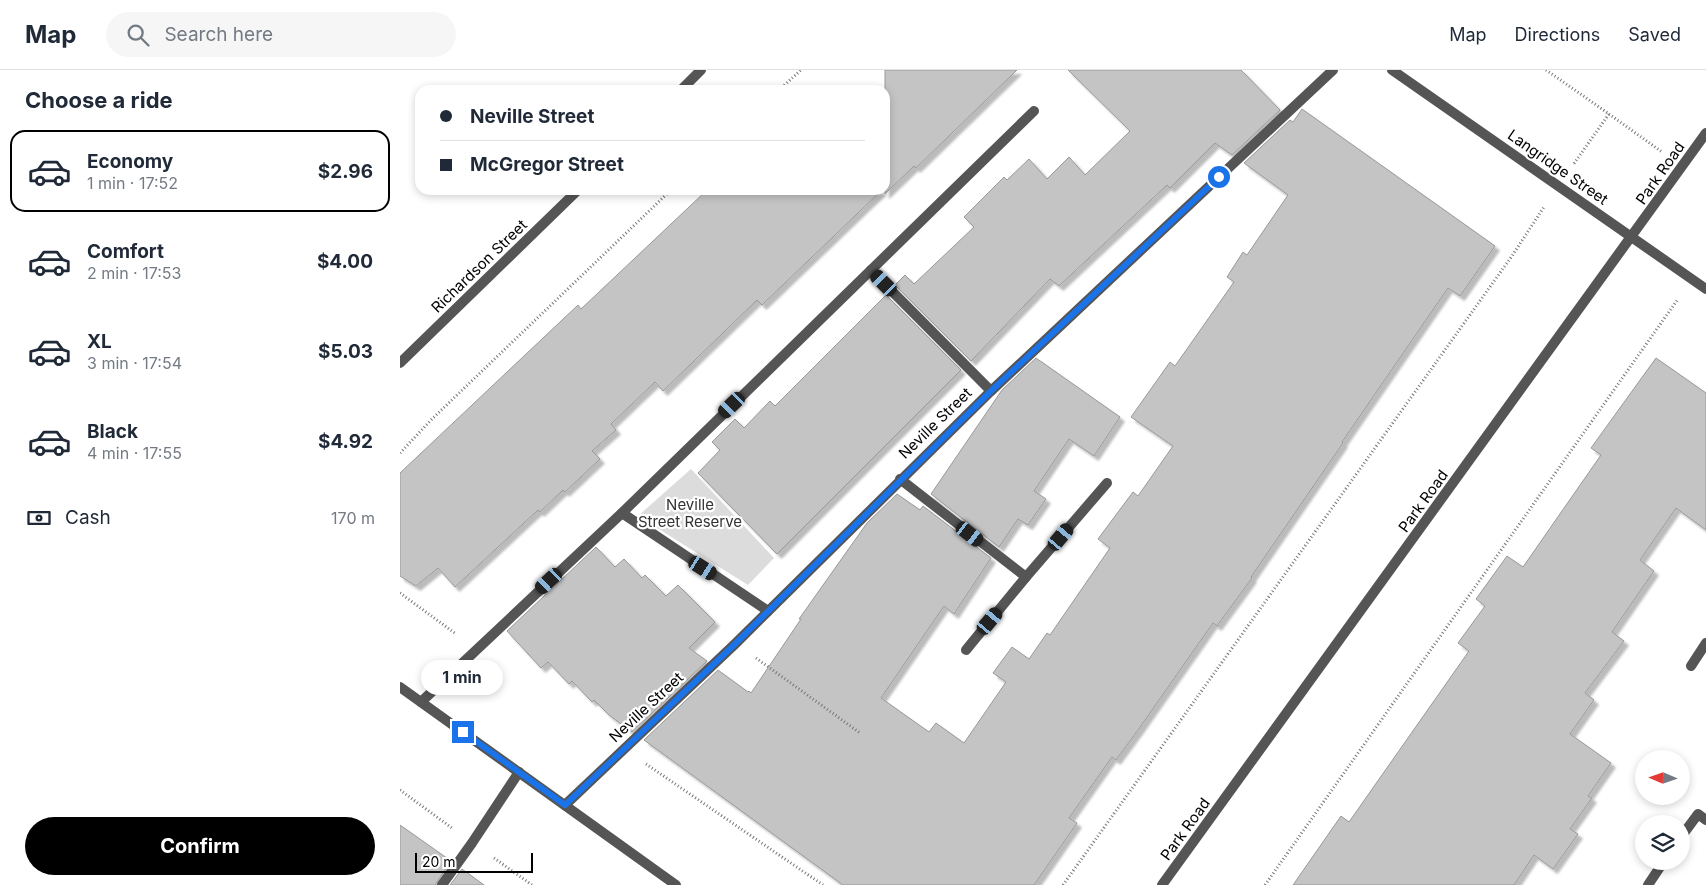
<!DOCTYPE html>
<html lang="en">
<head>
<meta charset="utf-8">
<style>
  body { margin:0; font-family:Inter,sans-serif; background:#f6f6f7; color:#1f2937; height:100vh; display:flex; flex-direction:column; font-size:19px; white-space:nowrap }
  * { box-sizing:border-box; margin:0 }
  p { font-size:16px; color:#747a83 }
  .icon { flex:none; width:28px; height:28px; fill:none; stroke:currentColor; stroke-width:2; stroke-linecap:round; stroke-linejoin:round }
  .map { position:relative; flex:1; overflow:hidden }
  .side { display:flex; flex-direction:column; background:#fff; width:400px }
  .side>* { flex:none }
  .hud { position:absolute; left:15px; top:15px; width:475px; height:110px; border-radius:15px; box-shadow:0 2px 8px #0003; display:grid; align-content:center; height:110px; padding:0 25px; background:#fff }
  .needle { width:32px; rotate:272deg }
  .controls { position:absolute; left:1235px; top:680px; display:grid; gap:10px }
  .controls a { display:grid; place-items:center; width:55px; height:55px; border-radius:50%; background:#fff; box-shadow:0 2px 8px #0003; font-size:25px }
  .scale { position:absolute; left:15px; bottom:12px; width:118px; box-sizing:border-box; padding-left:5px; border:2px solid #000; border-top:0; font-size:14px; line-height:18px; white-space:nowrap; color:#000; -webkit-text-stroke:4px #fff; paint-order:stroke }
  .end { position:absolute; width:22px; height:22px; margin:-11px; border:6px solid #1a73e8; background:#fff; box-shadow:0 0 0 2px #fff }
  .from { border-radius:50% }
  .bubble { position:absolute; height:35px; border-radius:18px; background:#fff; box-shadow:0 2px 8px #0003; font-size:16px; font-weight:700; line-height:35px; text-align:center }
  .car { position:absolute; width:15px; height:30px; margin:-15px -8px; border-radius:6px; box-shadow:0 0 4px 1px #0007; background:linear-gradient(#222 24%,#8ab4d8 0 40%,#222 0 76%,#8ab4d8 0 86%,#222 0) }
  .hud b { display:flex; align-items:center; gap:18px; height:48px; font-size:19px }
  .hud b+b { border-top:1px solid #e0e1e3 }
  .hud i { width:12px; height:12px; background:#1f2937 }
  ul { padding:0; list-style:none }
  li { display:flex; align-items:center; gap:15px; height:82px; margin:0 10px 8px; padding:0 15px; border:2px solid transparent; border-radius:15px }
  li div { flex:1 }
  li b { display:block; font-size:19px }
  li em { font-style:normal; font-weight:700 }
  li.current { border-color:#000 }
  li>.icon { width:45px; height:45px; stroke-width:1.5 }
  h2 { padding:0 25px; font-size:22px; line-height:60px }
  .pay { display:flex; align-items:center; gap:12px; height:55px; padding:0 25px; font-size:19px }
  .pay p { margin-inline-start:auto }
  .primary-button { display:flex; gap:10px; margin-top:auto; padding:10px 25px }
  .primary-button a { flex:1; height:58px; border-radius:30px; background:#000; color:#fff; font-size:20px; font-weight:700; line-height:58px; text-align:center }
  header { display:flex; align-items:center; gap:30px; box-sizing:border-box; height:70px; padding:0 25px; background:#fff; border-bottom:1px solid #e0e1e3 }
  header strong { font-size:24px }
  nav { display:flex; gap:28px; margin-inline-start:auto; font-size:18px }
  .search { width:350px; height:45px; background:#f6f6f7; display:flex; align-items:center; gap:12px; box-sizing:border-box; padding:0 18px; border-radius:28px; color:#747a83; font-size:19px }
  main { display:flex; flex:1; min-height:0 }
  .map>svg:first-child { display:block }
</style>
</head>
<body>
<header>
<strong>Map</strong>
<div class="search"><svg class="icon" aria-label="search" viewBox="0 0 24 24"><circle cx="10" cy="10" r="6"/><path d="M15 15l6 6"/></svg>Search here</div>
<nav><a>Map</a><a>Directions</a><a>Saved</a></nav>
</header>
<main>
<section class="side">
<h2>Choose a ride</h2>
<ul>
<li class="current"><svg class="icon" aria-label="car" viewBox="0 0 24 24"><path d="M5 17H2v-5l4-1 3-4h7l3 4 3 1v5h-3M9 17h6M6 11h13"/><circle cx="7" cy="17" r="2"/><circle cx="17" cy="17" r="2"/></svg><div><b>Economy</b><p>1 min · 17:52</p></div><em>$2.96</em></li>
<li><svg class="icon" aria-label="car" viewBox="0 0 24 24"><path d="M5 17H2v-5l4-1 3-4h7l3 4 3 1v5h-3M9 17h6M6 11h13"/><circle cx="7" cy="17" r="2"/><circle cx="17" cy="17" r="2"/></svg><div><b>Comfort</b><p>2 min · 17:53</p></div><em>$4.00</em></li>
<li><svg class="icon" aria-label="car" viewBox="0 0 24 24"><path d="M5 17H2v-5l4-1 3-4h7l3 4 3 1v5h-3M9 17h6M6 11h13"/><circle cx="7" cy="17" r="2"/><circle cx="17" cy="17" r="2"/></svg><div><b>XL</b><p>3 min · 17:54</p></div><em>$5.03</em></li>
<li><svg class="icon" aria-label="car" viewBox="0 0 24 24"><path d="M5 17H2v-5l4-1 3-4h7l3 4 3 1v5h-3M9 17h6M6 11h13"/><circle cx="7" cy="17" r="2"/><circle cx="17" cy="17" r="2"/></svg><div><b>Black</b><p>4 min · 17:55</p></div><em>$4.92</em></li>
</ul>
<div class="pay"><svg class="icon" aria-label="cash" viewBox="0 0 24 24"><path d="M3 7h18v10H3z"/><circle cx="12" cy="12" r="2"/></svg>Cash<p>170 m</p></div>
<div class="primary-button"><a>Confirm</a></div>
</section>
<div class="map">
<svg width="1306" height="815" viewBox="0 0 1306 815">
  <defs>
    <filter id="shadow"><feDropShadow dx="4.5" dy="4.5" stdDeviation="1" flood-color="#0004"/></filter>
  </defs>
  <rect width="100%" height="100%" fill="#fff"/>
  <path fill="#dcdcdc" d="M291,399L374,488L348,515L238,446Z"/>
  <g fill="#c4c4c4" stroke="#999" filter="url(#shadow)">
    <path d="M485,0H617L516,98L514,96L485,124Z"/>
    <path d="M668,0H841L880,40L832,85L815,73L770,118L767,115L659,216L650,209L571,291L495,215L505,205L514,214L574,157L564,147L604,107L607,110L629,89L647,109L669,87L685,105L730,61Z"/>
    <path d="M902,39L1095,176L1060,226L1048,218L942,372L943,373L851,507L852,508L817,556L813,553L738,660L716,690L712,687L669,748L677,753L634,815H443L244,670L318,600L348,622L349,621L351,623L401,549H399L467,453L497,424L520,440L523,436L591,488L554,544L544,536L481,628L529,662L536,653L564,673L606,612L593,603L612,577L629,589L647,563L650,565L710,478L698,469L733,422L738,426L773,376L731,347L770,292L775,296L834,212L827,207L843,182L847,185L888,125L844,93L890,50L893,52Z"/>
    <path d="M307,120H482L362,235L357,230L263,321L255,312L211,354L216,360L192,381L200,389L165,422L163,420L140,442L138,440L55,517L38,498L16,516L0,506V403L178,235L181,239Z"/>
    <path d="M486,225L561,300L377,484L298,403L320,380L312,372L335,349L344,358L370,331L375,336Z"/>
    <path d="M636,288L720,347L694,386L669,369L634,421L646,429L628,455L618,449L599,477L531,424L602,320Z"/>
    <path d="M1256,288L1306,323V460L1276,438L1240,490L1254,501L1212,562L1224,571L1185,623L1194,630L1170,664L1211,693L1188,726L1192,728L1170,759L1178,764L1153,799L1134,785L1114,815H893L941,746L949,752L1069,581L1058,573L1085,536L1076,529L1107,486L1123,497L1201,385L1191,378Z"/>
    <path d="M196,477L215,497L224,489L242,508L245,505L266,526L278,515L315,552L289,578L307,591L232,662L209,645L194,630L192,632L172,611L169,614L148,592L141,598L107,561Z"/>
    <path d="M0,755L51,791L35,815H0Z"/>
    <path d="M62,799L84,815H50Z"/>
  </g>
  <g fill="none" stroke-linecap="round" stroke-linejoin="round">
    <g stroke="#777" stroke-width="3" stroke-dasharray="1 2.5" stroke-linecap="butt">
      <path d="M1146,0L1209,44L1173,95"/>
      <path d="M379,20L401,0"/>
      <path d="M1209,44L1262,82"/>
      <path d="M0,383L32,349L271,120"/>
      <path d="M0,523L56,564"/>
      <path d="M356,588L460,663"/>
      <path d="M246,694L423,815"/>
      <path d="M0,720L52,758"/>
      <path d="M94,788L132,815"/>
      <path d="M663,815L1112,186L1144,137"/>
      <path d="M865,815L1278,229"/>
    </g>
    <g stroke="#555" stroke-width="10">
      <path d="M471,200L591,321"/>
      <path d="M500,409L626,507L566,580"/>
      <path d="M222,443L368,541"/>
      <path d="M626,507L707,413"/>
      <path d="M1291,596L1306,573"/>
      <path d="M21,632L222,443L634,41"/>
      <path d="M1281,767L1298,744L1306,750"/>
      <path d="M1248,815L1264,791"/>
    </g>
    <g stroke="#555" stroke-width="10">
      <path d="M992,0L1306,219"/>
      <path d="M281,20L301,0"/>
      <path d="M0,293L178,120"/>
      <path d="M0,617L276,815"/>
      <path d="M165,735L335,574L591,321L933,0"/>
      <path d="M42,815L72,773L119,702"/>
      <path d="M762,815L1306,63"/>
    </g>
  </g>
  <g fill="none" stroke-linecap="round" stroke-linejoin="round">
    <path stroke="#1a73e8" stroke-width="6" d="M63,662L165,735L335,574L591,321L819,107"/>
  </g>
  <g text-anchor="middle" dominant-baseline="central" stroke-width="4.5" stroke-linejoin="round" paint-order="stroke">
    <g font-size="15" fill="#000" stroke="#fff">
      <text transform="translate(1158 97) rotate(35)">Langridge Street</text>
      <text transform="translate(1260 103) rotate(-55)">Park Road</text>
      <text transform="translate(79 196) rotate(-44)">Richardson Street</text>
      <text transform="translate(535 353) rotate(-44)">Neville Street</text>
      <text transform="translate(1023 431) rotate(-54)">Park Road</text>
      <text transform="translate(246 637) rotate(-43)">Neville Street</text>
      <text transform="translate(785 759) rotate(-54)">Park Road</text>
    </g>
    <g font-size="15" fill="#333" stroke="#fff">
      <text x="290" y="434">Neville<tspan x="290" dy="17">Street Reserve</tspan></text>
    </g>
  </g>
</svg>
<div class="controls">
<a><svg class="needle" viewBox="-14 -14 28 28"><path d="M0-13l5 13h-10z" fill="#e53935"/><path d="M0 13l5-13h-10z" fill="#747a83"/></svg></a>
<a><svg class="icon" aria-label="layers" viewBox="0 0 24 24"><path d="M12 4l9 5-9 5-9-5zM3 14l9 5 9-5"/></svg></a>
</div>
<div class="scale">20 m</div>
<i class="end from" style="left:819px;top:107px"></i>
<i class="end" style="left:63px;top:662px"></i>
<div class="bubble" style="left:21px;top:590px;width:82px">1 min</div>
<i class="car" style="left:484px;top:213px;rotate:315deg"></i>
<i class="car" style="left:332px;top:335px;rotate:226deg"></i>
<i class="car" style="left:570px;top:464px;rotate:128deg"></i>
<i class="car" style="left:661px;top:467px;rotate:40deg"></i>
<i class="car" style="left:303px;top:498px;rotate:123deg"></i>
<i class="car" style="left:149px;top:511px;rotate:227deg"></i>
<i class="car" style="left:590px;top:551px;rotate:40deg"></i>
<div class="hud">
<b><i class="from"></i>Neville Street</b>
<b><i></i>McGregor Street</b>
</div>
</div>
</main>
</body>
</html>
